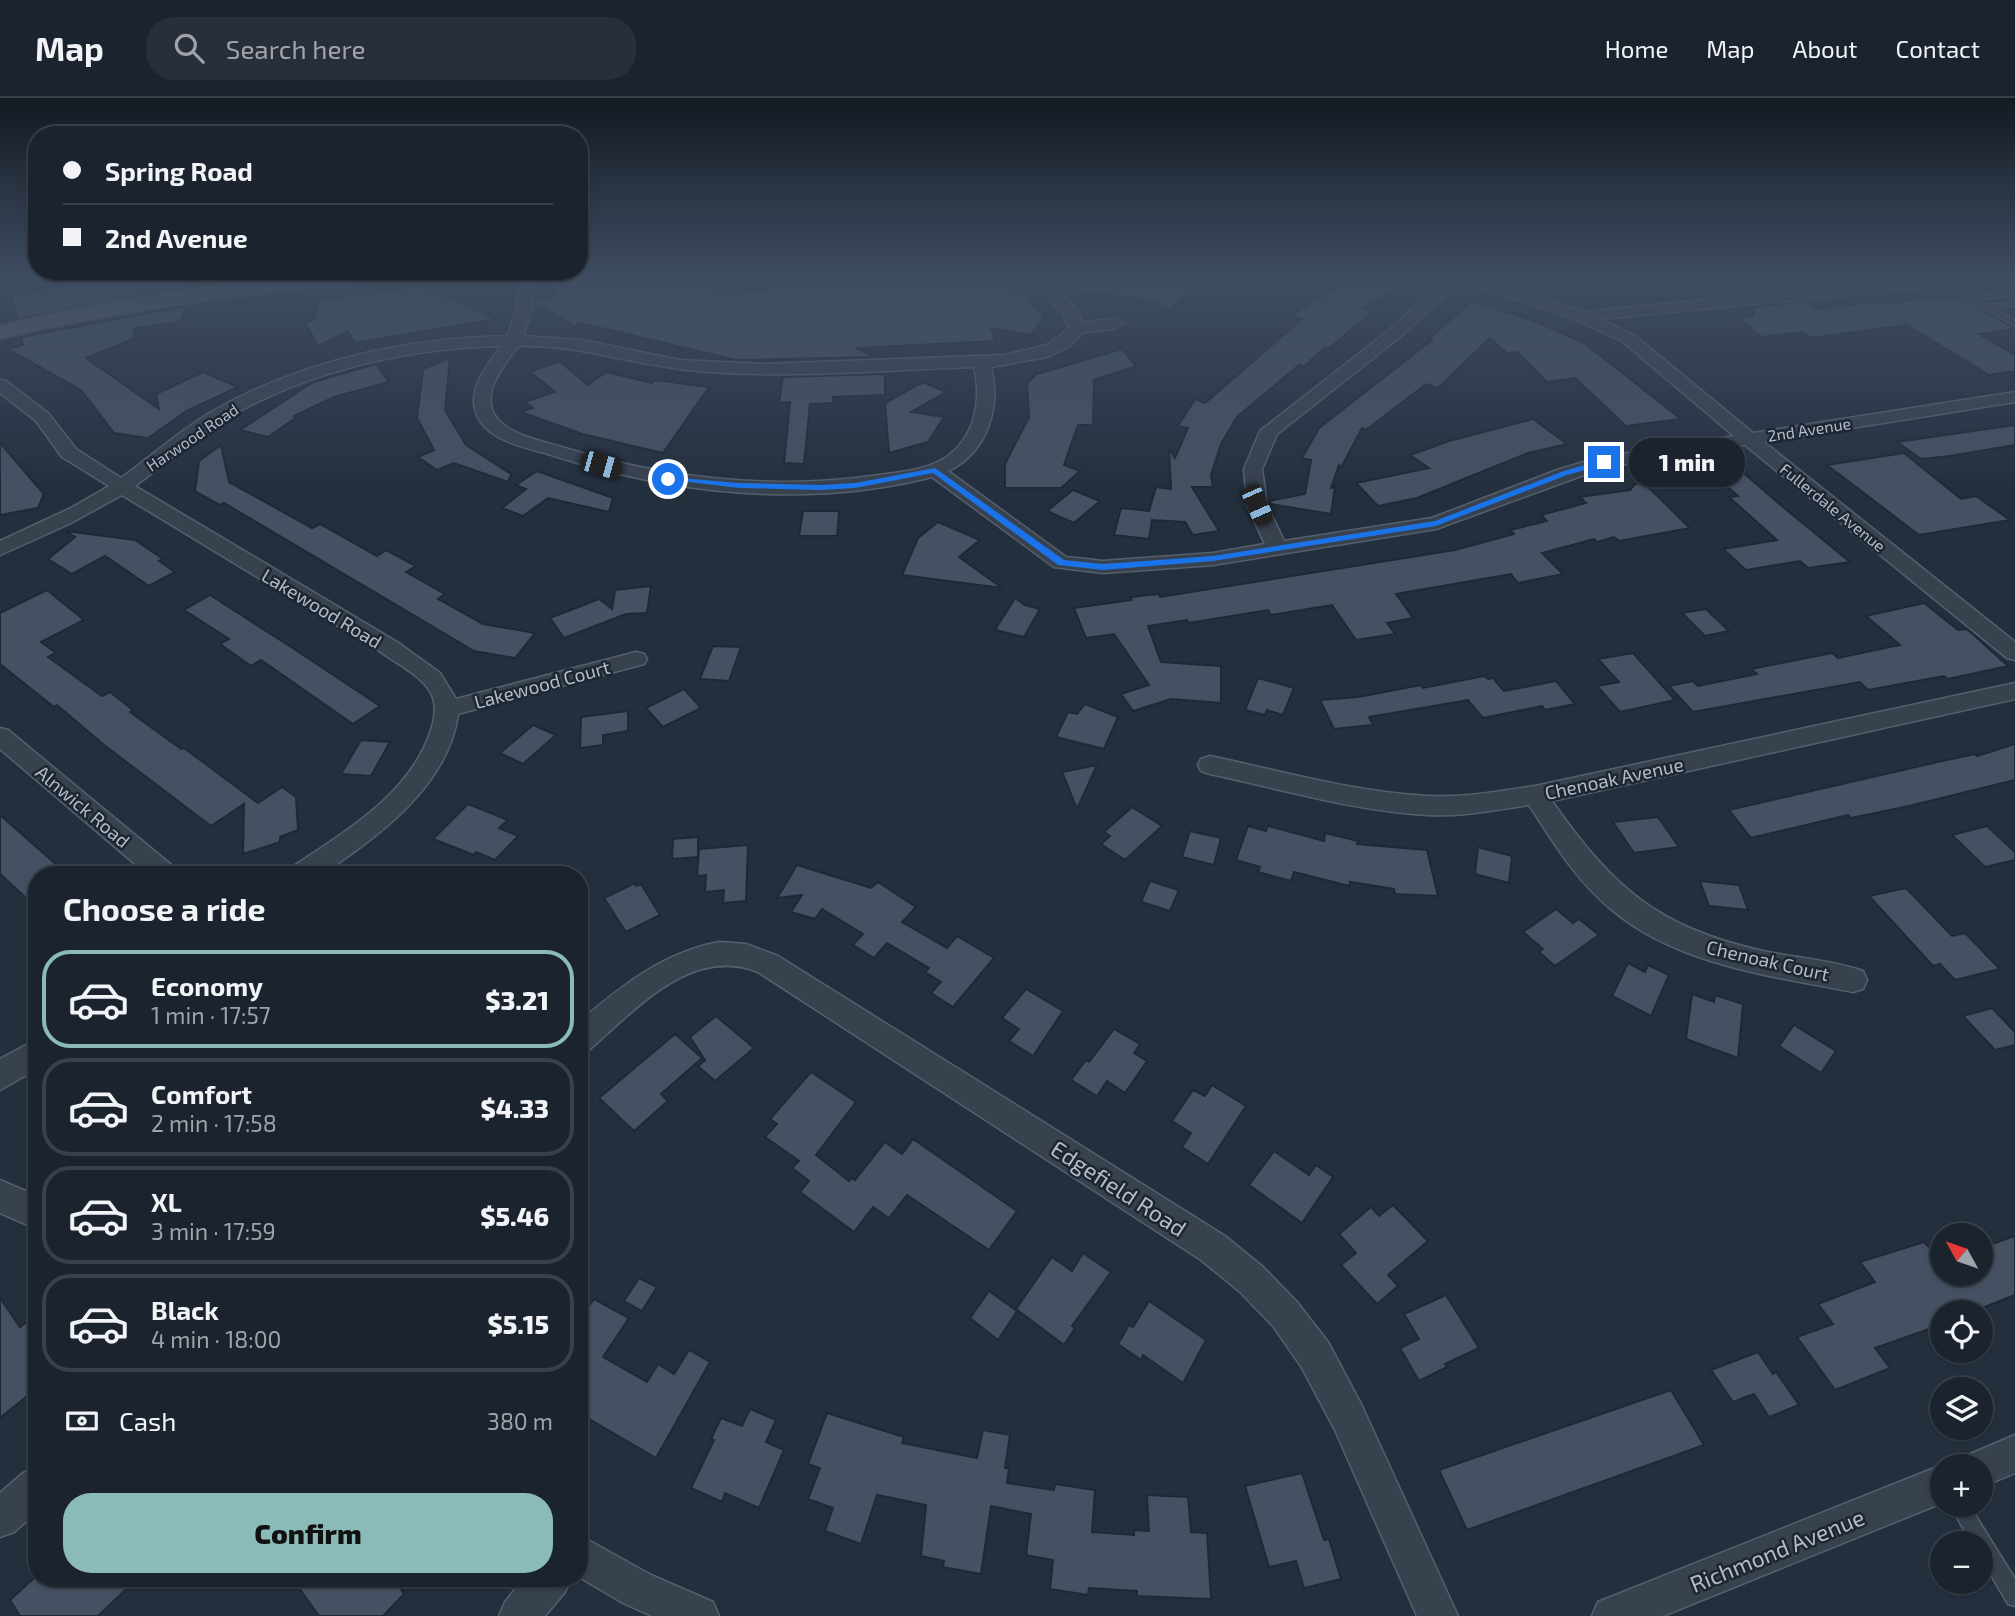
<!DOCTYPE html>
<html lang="en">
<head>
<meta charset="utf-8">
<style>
  body { margin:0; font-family:"Exo 2",sans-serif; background:#282f3a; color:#f1f3f6; height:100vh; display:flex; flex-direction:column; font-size:26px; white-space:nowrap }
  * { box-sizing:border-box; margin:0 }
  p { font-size:23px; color:#a0a4aa }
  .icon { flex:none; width:38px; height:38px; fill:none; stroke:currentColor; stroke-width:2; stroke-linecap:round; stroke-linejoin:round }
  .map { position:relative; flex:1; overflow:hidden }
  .details { position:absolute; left:28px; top:768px; width:560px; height:721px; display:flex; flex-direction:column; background:#1b232e; border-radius:28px; box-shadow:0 2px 5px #0004,0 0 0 2px #39404a }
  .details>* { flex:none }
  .top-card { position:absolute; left:28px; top:28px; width:560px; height:154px; border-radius:28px; box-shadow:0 2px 5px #0004,0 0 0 2px #39404a; display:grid; align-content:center; height:154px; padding:0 35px; background:#1b232e }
  .needle { width:46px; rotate:310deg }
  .tools { position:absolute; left:1930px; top:1125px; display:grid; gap:14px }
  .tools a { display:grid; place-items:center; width:63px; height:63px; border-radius:50%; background:#1b232e; box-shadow:0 2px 5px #0004,0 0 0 2px #39404a; font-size:35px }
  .end { position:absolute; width:32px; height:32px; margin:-16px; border:9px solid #1a73e8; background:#fff; box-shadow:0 0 0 4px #fff }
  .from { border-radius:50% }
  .bubble { position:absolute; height:49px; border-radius:24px; background:#1b232e; box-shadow:0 2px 5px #0004,0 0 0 2px #39404a; font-size:23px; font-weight:800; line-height:49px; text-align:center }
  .car { position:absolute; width:21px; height:42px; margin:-21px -10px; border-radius:9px; box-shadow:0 0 5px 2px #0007; background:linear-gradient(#222 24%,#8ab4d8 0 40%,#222 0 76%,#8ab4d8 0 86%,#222 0) }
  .top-card b { display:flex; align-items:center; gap:24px; height:66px; font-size:26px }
  .top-card b+b { border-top:2px solid #39404a }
  .top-card i { width:18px; height:18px; background:#f1f3f6 }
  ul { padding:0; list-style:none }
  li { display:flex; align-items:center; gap:21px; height:98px; margin:0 14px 10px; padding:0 21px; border:4px solid #39404a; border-radius:28px }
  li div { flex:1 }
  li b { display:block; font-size:26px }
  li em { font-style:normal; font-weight:800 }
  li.current { border-color:#8bbbb9 }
  li>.icon { width:63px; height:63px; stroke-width:1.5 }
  h2 { padding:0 35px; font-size:32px; line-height:84px }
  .pay { display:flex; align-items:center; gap:18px; height:77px; padding:0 35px; font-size:26px }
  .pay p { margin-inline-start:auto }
  .button { display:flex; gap:14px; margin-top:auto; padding:14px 35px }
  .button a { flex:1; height:80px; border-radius:28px; background:#8bbbb9; color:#111; font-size:28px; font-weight:800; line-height:80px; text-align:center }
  header { display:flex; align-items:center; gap:42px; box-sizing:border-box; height:98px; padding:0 35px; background:#1b232e; border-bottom:2px solid #39404a }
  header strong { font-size:33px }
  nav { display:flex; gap:38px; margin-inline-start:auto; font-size:24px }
  .search { width:490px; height:63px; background:#282f3a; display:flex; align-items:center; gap:18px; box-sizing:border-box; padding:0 24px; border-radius:28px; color:#a0a4aa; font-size:26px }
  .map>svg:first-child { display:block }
</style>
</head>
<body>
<header>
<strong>Map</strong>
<div class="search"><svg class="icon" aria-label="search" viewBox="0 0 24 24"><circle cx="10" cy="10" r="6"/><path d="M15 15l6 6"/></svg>Search here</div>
<nav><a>Home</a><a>Map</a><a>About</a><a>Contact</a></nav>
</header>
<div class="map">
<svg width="2015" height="1518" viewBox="0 0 2015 1518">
  <rect width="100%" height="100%" fill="#242f3e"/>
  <g fill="#455162" stroke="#1f2835" stroke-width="2">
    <path d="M97,178H194L191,188L17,221L11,198L97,180Z"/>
    <path d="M553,178H633L711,186L708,190L769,192V189L845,188V190L1003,180L1012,193L1021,195L1044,218L1031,237L991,230L995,243L856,250L875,259L736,262L581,225L575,228L535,205L536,201L553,200Z"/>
    <path d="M1063,178H1201L1170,213L1159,204L1062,190Z"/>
    <path d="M1358,178H1418L1364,211L1373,213L1328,251L1325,250L1303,269L1299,267L1237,319L1221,346L1211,377L1213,389H1192L1219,433L1193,437L1185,424L1152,422L1149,441L1114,437L1121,410L1149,413L1156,389L1171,391L1169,351L1175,360L1188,330L1178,328L1195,301L1205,305L1302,221L1291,217Z"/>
    <path d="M1749,178H1772L1791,191L1751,195Z"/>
    <path d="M422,188L496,221L355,245L348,233L318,248L305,224L314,222L320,201Z"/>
    <path d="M2015,189V201L1988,204L1969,193Z"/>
    <path d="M1959,198L2015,231L1979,236L2015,257V273L1989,277L1907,227L1811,240L1802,234L1761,239L1738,220L1754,218L1753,209L1808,203L1819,211L1873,204L1876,206Z"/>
    <path d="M1472,202L1537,224L1584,245L1681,321L1626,328L1575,280L1547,284L1517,254L1507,255L1490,240L1438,290L1426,286L1366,332L1362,330L1341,370L1339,367L1331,390L1335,389L1331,416L1270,406L1269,403L1305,396L1311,362L1302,360L1319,330L1432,242L1429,241Z"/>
    <path d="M186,208L182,221L176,225L135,230L133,241L86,260L159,311L156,296L203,274L238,289L188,312L148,340L114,335L81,292L8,251L23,247L21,239Z"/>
    <path d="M1122,251L1136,268L1094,282L1093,327H1078L1064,367L1080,373L1061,390H1005V366L1029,319L1027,285L1037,276Z"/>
    <path d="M450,260L445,312L466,347L511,376L508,384L454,365L437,372L418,359L434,352L417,320L423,271Z"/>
    <path d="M559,263L588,287L606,274L652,285L655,282L709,289L663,355L582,336L521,314L533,310L525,304L555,294L530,274Z"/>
    <path d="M376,266L389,284L334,299L294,318L297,319L268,339L240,332L313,284Z"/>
    <path d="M885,276V297L833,299V305L810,306L804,366L784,365L790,304L779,305L783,279Z"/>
    <path d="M923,284L946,294L911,314L944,319L928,344L889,355L885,305Z"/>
    <path d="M1533,321L1567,346L1528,355L1417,400L1378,408L1356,385L1429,370L1410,357L1449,343Z"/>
    <path d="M2015,327V347L1950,358L1921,361L1897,344Z"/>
    <path d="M0,345L44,396L38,410L0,417Z"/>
    <path d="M221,347L229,384L312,430L320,426L377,458L386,452L416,468L406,474L445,496L438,501L483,526L535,535L515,560L474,553L224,405L220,407L195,393L199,363Z"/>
    <path d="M1904,355L1961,401L1976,398L2010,422L1919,437L1827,367Z"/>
    <path d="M1732,365L1783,409L1850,464L1808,470L1800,463L1746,472L1723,451L1777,442L1729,399L1738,398L1705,369Z"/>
    <path d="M537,373L613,400L609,414L548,400L523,418L502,410L526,391L516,387Z"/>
    <path d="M1644,385L1690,430L1619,443L1614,439L1597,444L1594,441L1542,455L1563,476L1518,485L1511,476L1396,496L1413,520L1387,525L1395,536L1356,542L1332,507L1271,517L1268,512L1189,525L1187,522L1148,528L1161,564L1221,568V605L1171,601L1133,613L1121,596L1149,587L1114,536L1086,540L1074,510L1132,502L1131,499L1159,496L1160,499L1455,452L1514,436L1510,432L1547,423L1541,417L1586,405L1580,399L1630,392L1635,386Z"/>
    <path d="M1073,392L1100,403L1074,425L1047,413Z"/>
    <path d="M803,413H839L837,438H799Z"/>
    <path d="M938,424L980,442L959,459L1002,490L902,477L918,440Z"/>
    <path d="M66,433L135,442L163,461L159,463L175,474L149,488L105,458L72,476L48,461L75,439Z"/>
    <path d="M651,488L647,515L626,516L564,540L550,520L599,501L612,511L615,492Z"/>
    <path d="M47,492L84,522L41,544L56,555L48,559L102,598L110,594L133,612L130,614L181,651L184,650L258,705L282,689L296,699L298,732L280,739V744L243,756L244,706L211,728L104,647L57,607L54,609L0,566V515Z"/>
    <path d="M210,497L288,547L380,608L353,626L261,562L251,568L220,546L229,541L184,512Z"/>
    <path d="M1015,500L1025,507L1040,511L1024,539L995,532Z"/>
    <path d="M1924,505L1958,532L1967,531L2008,568L1948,581L1944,578L1868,592L1860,584L1693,614L1669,588L1693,583L1698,588L1757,576L1751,571L1832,555L1838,560L1900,547L1866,518Z"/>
    <path d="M1706,511L1710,515L1729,533L1705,538L1682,515Z"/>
    <path d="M713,548L741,549L729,583L700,581Z"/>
    <path d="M1633,555L1675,602L1620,614L1597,588L1619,584L1598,561Z"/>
    <path d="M1484,578L1488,581L1493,580L1504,593L1556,583L1575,606L1545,612L1542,608L1483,620L1468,602L1369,619L1373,627L1334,631L1320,602L1358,599L1421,587L1423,590Z"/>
    <path d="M1258,580L1294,590L1283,617L1267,612L1265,617L1245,612Z"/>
    <path d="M684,591L701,610L663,629L646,610Z"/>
    <path d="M1085,606L1118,619L1104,651L1056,639L1068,614L1077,616Z"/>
    <path d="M628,613V633L603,637V647L580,650L581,619Z"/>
    <path d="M533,627L556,637L523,666L500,655Z"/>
    <path d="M361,642L390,644L371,678L341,676Z"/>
    <path d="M2015,646V682L1909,708L1851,720L1848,717L1751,740L1729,712L1942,663L1975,656L1977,658Z"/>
    <path d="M1097,667L1077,711L1062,674Z"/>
    <path d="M468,706L508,722L499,730L518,738L495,762L476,754L474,757L433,741Z"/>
    <path d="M1132,709L1162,728L1125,762L1101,746L1110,738L1104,734Z"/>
    <path d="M0,717L58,768L44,777H37V810L0,776Z"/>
    <path d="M1658,719L1679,749L1634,755L1613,724Z"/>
    <path d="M1248,728L1266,733L1268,728L1324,743L1325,735L1358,743L1357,746L1427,752L1438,798L1395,796L1394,791L1350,784L1349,788L1294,774L1291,783L1258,774L1260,769L1236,762Z"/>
    <path d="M1987,728L2015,754V762L1985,769L1952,737Z"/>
    <path d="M1190,733L1221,740L1214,767L1182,759Z"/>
    <path d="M698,739V759L672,761L673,741Z"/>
    <path d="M748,747L746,803L723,805L724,792L705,794L706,777L697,778L699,751Z"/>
    <path d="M1478,749L1512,758L1509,785L1475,776Z"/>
    <path d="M797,767L871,790L878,784L916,809L902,824L947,850L957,838L994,860L953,909L931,895L941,884L925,874L929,870L887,845L874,860L853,847L863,836L822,811L815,821L791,814L802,797L777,800Z"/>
    <path d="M1150,783L1179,792L1170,813L1141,804Z"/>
    <path d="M1700,783L1739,787L1748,812L1709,808Z"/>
    <path d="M635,785L636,788L641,786L660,817L626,834L604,800Z"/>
    <path d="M1906,790L1952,838L1965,835L2000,871L1955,882L1940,866L1933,868L1869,798Z"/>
    <path d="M1556,811L1573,825L1579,821L1599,837L1555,868L1539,854L1543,851L1523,834Z"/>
    <path d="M1628,865L1645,874L1648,867L1669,877L1651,918L1612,898Z"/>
    <path d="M1026,891L1063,913L1033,958L1009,943L1019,931L1002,920Z"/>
    <path d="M1692,896L1714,904L1715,897L1743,906L1738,960L1686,941Z"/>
    <path d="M1992,910L2015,934V947L1995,952L1963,918Z"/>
    <path d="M716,918L754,950L715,983L698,968L705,962L690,939Z"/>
    <path d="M1794,927L1836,953L1821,975L1779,948Z"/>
    <path d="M1114,931L1140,946L1134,955L1147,963L1125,995L1107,983L1097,998L1071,982L1086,962L1089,964Z"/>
    <path d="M675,936L702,960L661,996L668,1003L634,1033L599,1000Z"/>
    <path d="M811,974L856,1004L816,1057L849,1083L851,1080L855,1082L885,1044L902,1056L913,1041L1017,1113L989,1152L907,1097L889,1120L873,1109L854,1134L800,1094L809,1083L792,1070L799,1063L765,1039L777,1026L770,1021Z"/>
    <path d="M1212,987L1246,1008L1208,1066L1182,1049L1191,1035L1172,1023L1193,992L1205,998Z"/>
    <path d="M1274,1053L1309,1077L1316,1067L1333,1079L1302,1125L1249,1087Z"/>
    <path d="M1393,1107L1428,1143L1388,1177L1398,1188L1377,1206L1341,1167L1356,1155L1339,1136L1371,1109L1379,1118Z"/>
    <path d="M1977,1133L1989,1147L2015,1138V1197L1972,1214H1942V1248L1929,1231L1875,1250L1890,1270L1835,1292L1797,1239L1833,1226L1818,1206L1875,1184L1860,1164L1924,1144L1930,1150L1942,1145V1176H1981V1138H1965Z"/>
    <path d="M1083,1155L1111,1174L1072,1228L1075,1230L1064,1247L1016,1211L1052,1159L1072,1173Z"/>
    <path d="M639,1180L657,1189L642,1213L624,1203Z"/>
    <path d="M989,1193L1017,1213L998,1242L970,1220Z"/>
    <path d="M1446,1197L1479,1250L1445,1266L1447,1269L1419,1283L1400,1250L1419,1241L1404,1216Z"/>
    <path d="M0,1200L20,1229L37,1216V1290L0,1320Z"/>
    <path d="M594,1201L629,1220L603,1259L647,1284L658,1266L674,1276L689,1252L710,1264L656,1360L579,1315V1222Z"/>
    <path d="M1149,1203L1206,1242L1183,1285L1143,1257L1141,1262L1118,1246L1129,1227L1133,1229Z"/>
    <path d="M1758,1254L1773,1276L1776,1274L1799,1307L1769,1319L1754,1296L1733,1304L1711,1272Z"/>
    <path d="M1671,1292L1704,1347L1467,1432L1439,1372Z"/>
    <path d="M750,1311L776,1322L766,1344L784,1352L759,1410L725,1395L722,1404L691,1390L714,1342L711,1341L721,1320L742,1328Z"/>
    <path d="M827,1315L904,1339L902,1345L977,1360L983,1332L1010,1337L1005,1370H1009L1007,1385L1054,1392L1055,1386L1095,1392L1092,1434L1134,1437V1432L1149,1433L1147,1397L1188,1399L1191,1434L1207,1435L1211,1501L1137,1498V1493L1089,1490L1088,1497L1050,1491L1053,1462L1026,1457L1031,1416L991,1408L981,1476L943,1469L944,1463L921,1458L926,1407L877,1397L861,1446L825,1433L833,1410L808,1401L820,1370L808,1366Z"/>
    <path d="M1302,1375L1324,1442L1329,1441L1341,1481L1304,1490L1296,1463L1269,1469L1245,1388Z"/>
    <path d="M34,1480H138L98,1518H20L10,1502Z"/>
    <path d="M308,1480H394L404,1496L383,1518H319L299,1490Z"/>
  </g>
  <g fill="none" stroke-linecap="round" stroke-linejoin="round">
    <defs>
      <g id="lane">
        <path d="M1929,178H1937L1987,207L2015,204V208L1994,210L2015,223V228Z"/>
        <path d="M1950,1407H1969L2015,1481V1508L2008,1506L1981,1460V1446H1972Z"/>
      </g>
      <g id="street">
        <path d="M520,178H535L532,213L523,238L582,242L680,262L766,266L1004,257L1047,247L1069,231L1063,216L1028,178H1044L1076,211L1083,225L1116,220L1124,225L1116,230L1082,235L1070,248L1047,259L991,269C1001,309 988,354 948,373L1066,459L1103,463L1213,455L1265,446L1247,407L1244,371L1260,333L1388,233L1449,178H1475L1583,214L1949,178H1998L1991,183L1600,221L1634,237L1753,335L2015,294V304L1764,344L2015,544V562L2007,560L1745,347L1606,369L1436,431L1213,467L1103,475L1054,469L932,379C806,411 671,396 548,356C523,349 486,342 476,315C467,290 488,267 501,248C406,250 308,273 225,321C193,340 165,366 135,388L397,544L440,575L456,601L636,554L644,556L647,561L644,566L458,616C450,678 395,725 347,759C339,764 328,775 319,777C310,779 297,777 287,777L291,770C344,734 410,697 431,632C435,620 437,607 431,595C421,577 397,566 381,554L122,397L69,426L0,457V443L71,410L109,388L62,359L36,323L0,295V282L6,283L48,315L76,351L121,380C152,358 180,332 213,313C301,263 406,240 507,238L516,213ZM1461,183L1574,221L1622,243L1734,338L1597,360L1557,372L1432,420L1284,443L1267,407L1262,371L1277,336L1400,239ZM518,248C579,246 636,268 697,273C788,281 882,272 974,269C982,303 975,340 945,360C926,372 901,374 879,377C771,393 662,380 558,348C539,342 509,337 496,319C479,296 505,266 518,248Z"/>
        <path d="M2015,585V601L1552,703C1613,790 1657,829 1763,853C1796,860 1831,862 1863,873L1867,882L1863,891L1853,894C1771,878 1678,867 1612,812C1577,784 1553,744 1529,707C1495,712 1461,719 1427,717C1354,713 1281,691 1210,676L1201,673L1198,667L1201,661L1210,658C1281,673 1354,694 1428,698C1464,700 1500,693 1535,688Z"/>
        <path d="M0,630L8,632L175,770L179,777H148L0,651Z"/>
        <path d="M719,844L746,846L778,858L1225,1138L1263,1169L1297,1204L1328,1244L1361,1306L1458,1518H1417L1335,1332L1302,1270L1273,1228L1239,1193L1201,1162L758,874C692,847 635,912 590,951L579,955V924C623,887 662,855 719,844Z"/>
        <path d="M37,941V971L0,992V961Z"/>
        <path d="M0,1082L37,1098V1131L0,1115Z"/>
        <path d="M2015,1337V1375L1981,1389V1368H1963L1968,1357Z"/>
        <path d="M1942,1367L1946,1368H1942V1405L1663,1518H1592L1598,1504Z"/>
        <path d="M37,1370V1414L14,1434L0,1439V1395L23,1375Z"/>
        <path d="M579,1437L651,1477L713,1504L719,1518H652L623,1505L579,1479Z"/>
        <path d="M524,1480H571L565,1494L545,1518H499L505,1504Z"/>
      </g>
      <path id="primary" d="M297,178H372L369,183L361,185C239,196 119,213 0,241V227C98,204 197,188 297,178Z"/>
    </defs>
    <use href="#lane" stroke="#565f6c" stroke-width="3"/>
    <use href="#street" stroke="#565f6c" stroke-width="3"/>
    <use href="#primary" stroke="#414a57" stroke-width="3"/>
    <use href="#lane" fill="#38414e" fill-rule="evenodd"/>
    <use href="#street" fill="#38414e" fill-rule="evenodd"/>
    <use href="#primary" fill="#56606e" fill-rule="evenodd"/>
  </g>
  <linearGradient id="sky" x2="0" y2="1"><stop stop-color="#141a22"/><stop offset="0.46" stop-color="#3f4d63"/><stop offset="1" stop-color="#3f4d63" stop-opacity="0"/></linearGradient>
  <rect width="2015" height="390" fill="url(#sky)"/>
  <path fill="#1a73e8" d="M1604,361L1607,366L1567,377L1436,428L1213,463L1103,472L1058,467L933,375L855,390L821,392L739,390L664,381L668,379L739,385L821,387L855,385L935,370L1064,462L1103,466L1213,458L1435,423L1561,374Z"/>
  <g text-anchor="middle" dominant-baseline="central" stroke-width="5" stroke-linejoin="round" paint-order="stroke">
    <g font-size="16" fill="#b4bcc9" stroke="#1d2633">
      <text transform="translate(1809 331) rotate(-9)">2nd Avenue</text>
      <text transform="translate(192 339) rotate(-34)">Harwood Road</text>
      <text transform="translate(1833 409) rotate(39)">Fullerdale Avenue</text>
    </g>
    <g font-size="19" fill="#b4bcc9" stroke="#1d2633">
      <text transform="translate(322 510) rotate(31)">Lakewood Road</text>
      <text transform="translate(542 586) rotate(-15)">Lakewood Court</text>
      <text transform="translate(1614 680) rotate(-12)">Chenoak Avenue</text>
      <text transform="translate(83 708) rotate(40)">Alnwick Road</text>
      <text transform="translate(1768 862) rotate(13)">Chenoak Court</text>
    </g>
    <g font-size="23" fill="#b4bcc9" stroke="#1d2633">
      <text transform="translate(1119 1090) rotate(33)">Edgefield Road</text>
      <text transform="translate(1777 1452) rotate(-22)">Richmond Avenue</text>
    </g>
  </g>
</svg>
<div class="tools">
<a><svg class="needle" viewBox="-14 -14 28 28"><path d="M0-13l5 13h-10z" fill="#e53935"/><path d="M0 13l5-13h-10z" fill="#a0a4aa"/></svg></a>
<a><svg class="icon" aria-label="locate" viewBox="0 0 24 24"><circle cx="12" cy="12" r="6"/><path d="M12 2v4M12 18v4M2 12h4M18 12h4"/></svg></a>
<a><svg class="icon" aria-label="layers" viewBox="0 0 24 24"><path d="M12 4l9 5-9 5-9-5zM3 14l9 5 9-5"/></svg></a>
<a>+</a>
<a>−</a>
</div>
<i class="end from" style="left:668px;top:381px"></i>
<i class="end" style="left:1604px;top:364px"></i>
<div class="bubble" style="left:1629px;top:340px;width:116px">1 min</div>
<i class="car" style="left:601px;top:367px;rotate:106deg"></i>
<i class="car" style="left:1257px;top:407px;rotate:156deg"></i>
<div class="top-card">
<b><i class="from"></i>Spring Road</b>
<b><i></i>2nd Avenue</b>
</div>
<section class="details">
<h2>Choose a ride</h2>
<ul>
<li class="current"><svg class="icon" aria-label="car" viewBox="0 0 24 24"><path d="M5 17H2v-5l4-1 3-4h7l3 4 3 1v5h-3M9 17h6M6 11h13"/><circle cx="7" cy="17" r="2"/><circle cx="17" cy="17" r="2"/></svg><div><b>Economy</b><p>1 min · 17:57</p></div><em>$3.21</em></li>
<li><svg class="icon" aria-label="car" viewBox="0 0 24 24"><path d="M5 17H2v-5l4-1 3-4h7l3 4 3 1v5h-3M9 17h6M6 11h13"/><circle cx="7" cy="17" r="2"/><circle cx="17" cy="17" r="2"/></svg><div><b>Comfort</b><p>2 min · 17:58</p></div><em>$4.33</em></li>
<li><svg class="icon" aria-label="car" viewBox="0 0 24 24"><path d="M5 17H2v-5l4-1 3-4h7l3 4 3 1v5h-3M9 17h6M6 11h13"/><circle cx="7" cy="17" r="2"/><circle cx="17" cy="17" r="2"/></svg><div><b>XL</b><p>3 min · 17:59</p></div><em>$5.46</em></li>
<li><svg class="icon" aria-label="car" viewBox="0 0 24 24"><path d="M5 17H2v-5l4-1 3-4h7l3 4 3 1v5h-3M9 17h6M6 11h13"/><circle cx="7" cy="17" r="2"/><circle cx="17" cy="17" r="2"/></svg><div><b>Black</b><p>4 min · 18:00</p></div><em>$5.15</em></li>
</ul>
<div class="pay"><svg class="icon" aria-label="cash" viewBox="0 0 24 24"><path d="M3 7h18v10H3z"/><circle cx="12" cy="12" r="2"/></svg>Cash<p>380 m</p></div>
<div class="button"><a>Confirm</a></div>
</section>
</div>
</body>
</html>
